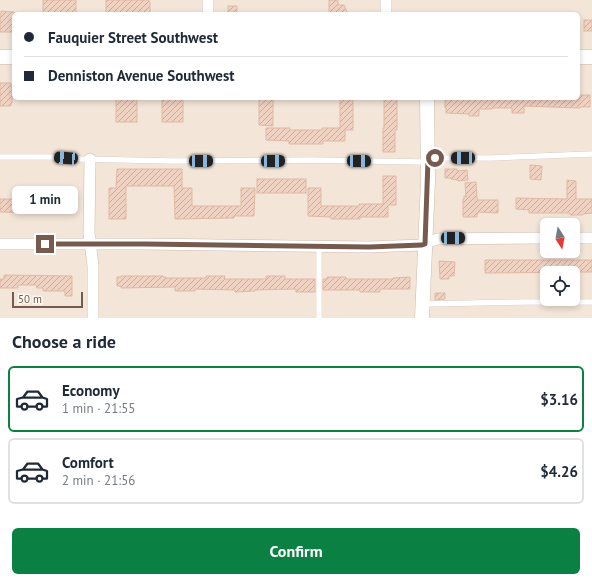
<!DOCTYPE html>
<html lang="en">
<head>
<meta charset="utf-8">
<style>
  body { margin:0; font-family:"PT Sans",sans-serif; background:#f6f6f7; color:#1f2937; height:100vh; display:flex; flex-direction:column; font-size:15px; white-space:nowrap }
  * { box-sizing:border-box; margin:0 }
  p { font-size:13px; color:#747a83 }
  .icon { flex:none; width:22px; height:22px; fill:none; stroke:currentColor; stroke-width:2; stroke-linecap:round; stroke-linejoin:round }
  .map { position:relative; height:318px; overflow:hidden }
  .details { display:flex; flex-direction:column; background:#fff; flex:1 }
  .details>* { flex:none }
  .banner { position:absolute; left:12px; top:12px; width:568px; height:88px; border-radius:6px; box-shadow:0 2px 6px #0003; display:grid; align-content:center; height:88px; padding:0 12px; background:#fff }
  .needle { width:26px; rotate:169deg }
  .tools { position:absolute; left:540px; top:218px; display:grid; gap:8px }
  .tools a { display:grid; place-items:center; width:40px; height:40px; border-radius:6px; background:#fff; box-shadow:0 2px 6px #0003; font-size:20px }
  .scale { position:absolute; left:12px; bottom:10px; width:71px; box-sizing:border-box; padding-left:4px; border:2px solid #765a4e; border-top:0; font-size:11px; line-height:14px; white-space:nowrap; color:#765a4e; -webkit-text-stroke:3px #fef8f0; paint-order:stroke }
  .end { position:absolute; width:18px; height:18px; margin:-9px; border:5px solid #765a4e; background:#fff; box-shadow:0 0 0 2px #fff }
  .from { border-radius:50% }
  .bubble { position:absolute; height:28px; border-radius:6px; background:#fff; box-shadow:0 2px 6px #0003; font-size:13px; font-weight:700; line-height:28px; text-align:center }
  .car { position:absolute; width:12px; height:24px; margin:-12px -6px; border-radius:5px; box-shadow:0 0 3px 1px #0007; background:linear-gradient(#222 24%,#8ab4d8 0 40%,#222 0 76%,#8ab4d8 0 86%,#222 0) }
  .banner b { display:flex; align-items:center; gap:14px; height:38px; font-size:15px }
  .banner b+b { border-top:1px solid #e0e1e3 }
  .banner i { width:10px; height:10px; background:#1f2937 }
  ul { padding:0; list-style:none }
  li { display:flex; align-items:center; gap:12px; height:66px; margin:0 8px 6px; padding:0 4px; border:2px solid #e0e1e3; border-radius:6px }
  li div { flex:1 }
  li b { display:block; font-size:15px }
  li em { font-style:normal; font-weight:700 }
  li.selected { border-color:#0b8043 }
  li>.icon { width:36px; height:36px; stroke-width:1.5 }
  h2 { padding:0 12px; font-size:18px; line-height:48px }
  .cta { display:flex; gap:8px; margin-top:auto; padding:8px 12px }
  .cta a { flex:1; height:46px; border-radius:6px; background:#0b8043; color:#fff; font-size:16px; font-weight:700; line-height:46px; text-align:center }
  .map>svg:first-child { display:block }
</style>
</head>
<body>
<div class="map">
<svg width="592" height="318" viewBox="0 0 592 318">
  <defs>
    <pattern id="building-hatch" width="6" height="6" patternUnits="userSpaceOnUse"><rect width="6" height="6" fill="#f0d2c3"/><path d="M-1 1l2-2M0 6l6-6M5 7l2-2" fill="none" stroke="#c7ada1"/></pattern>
  </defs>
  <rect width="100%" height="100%" fill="#fcf4ea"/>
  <path fill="#f3e5d8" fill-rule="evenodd" d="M0,0H592V318H0ZM14,14H578V98H14ZM547,225H573V251H547ZM547,273H573V299H547Z"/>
  <g fill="url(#building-hatch)" stroke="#e2b8a4">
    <rect x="43" y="0" width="33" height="14"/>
    <path d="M106,0H149V2H150V14H106Z"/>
    <path d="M329,0H338V5H344L348,14H329Z"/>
    <rect x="228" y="6" width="9" height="8"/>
    <path d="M1,11L14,12V32H0V14H1Z"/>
    <rect x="584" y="20" width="8" height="11"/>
    <path d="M0,83H11V87L12,88V103H11V106H0Z"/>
    <path d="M578,95H590V107H580V108L524,106V113H512V108H492V109H479V116H469V114L446,113V108H445V98H578Z"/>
    <rect x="116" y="98" width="21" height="24"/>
    <rect x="162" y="98" width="21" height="24"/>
    <path d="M259,98H273V126L259,125Z"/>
    <path d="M340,98H353V130H345V141H323V144H289V141L266,140V128H290V130H322V128H340Z"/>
    <path d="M384,98H397V130H395V152H383V128H384Z"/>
    <path d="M530,165L542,166L541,180L530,179Z"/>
    <path d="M117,169H182V188H192V206H241V188H255L254,216H234V218L175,219L174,186H126V219H109V188H116Z"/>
    <path d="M445,169H457V171L467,170L468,180L458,181V180L451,179V178H445Z"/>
    <path d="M383,176H396V205H388V217H360V219H331V217L308,216V188H321V206H359V204H383Z"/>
    <rect x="257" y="179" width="49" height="14"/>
    <path d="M567,180L576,181V199H592V213L583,214V215H570V213H529V210L516,209V198L567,199Z"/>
    <path d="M476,182L477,199H478V200H498V213L478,212V214H477V217H463V199H464V196L466,197L465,183Z"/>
    <path d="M14,195H24V198L76,199V211H32V213L0,212V199H14Z"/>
    <path d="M485,260H592V272L485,273Z"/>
    <path d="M439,261L455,262L454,276H449V279H440Z"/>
    <path d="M4,275L72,276V296H65V291H43V288H37L36,285H18V288H0V279H4Z"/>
    <path d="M121,276H163V277H166V278H206V276H225L224,279H266V276H285V279H315V292H296V289L255,290V291L235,292V290L195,289V291H175V287L121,288V286H117V277H121Z"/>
    <path d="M327,277H346V279H393V278L410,277V289H380V292H360V290H323V279H327Z"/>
    <path d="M435,293H445V299L435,300Z"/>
  </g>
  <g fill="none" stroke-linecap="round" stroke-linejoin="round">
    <defs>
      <g id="service">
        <path d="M0,157H51L81,159L172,161L312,160L422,162L435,158H491L592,154"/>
        <path d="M423,304L526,302H592"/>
        <path d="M319,318V246"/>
      </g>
      <g id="minor">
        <path d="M208,0V14"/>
        <path d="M386,14V0"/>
        <path d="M90,159L89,233L93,266V318"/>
        <path d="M573,238H592"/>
        <path d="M0,244H145L369,247L422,245L437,239L547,238"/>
      </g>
      <g id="tertiary">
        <path d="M0,57H14"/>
        <path d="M578,57H592"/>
        <path d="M422,318L428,181L427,98"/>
      </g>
    </defs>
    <use href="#service" stroke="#cebbb0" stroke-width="6"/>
    <use href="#minor" stroke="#cebbb0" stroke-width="12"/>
    <use href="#tertiary" stroke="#cebbb0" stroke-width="15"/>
    <use href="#service" stroke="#fff" stroke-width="5.5"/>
    <use href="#minor" stroke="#fff" stroke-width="11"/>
    <use href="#tertiary" stroke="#fff" stroke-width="14"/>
  </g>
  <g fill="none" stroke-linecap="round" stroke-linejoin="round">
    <path stroke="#765a4e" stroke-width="5" d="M45,244H145L369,247L422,245L425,244L428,160L435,158"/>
  </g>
</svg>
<div class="tools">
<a><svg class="needle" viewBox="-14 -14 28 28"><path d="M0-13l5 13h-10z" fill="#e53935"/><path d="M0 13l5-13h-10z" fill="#747a83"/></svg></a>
<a><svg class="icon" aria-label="locate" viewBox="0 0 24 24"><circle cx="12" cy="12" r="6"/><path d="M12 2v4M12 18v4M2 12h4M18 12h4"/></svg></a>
</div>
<div class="scale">50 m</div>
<i class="end from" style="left:435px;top:158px"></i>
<i class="end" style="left:45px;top:244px"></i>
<div class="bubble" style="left:12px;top:186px;width:66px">1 min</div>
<i class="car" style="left:66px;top:158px;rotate:274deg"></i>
<i class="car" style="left:463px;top:158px;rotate:270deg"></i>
<i class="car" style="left:201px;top:161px;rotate:90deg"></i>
<i class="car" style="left:273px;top:161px;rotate:89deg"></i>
<i class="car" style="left:359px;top:161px;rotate:91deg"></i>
<i class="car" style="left:453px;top:238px;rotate:90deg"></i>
<div class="banner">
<b><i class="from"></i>Fauquier Street Southwest</b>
<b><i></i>Denniston Avenue Southwest</b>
</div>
</div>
<section class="details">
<h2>Choose a ride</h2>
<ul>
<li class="selected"><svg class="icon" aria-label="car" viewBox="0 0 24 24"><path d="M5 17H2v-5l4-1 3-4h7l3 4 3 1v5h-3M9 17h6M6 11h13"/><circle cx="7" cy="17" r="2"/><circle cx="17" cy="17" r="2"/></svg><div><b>Economy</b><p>1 min · 21:55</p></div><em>$3.16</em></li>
<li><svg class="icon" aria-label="car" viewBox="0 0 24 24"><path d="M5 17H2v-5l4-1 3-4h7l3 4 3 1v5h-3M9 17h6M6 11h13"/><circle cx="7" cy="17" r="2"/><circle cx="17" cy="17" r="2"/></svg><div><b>Comfort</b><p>2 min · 21:56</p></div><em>$4.26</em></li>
</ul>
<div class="cta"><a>Confirm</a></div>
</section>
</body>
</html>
